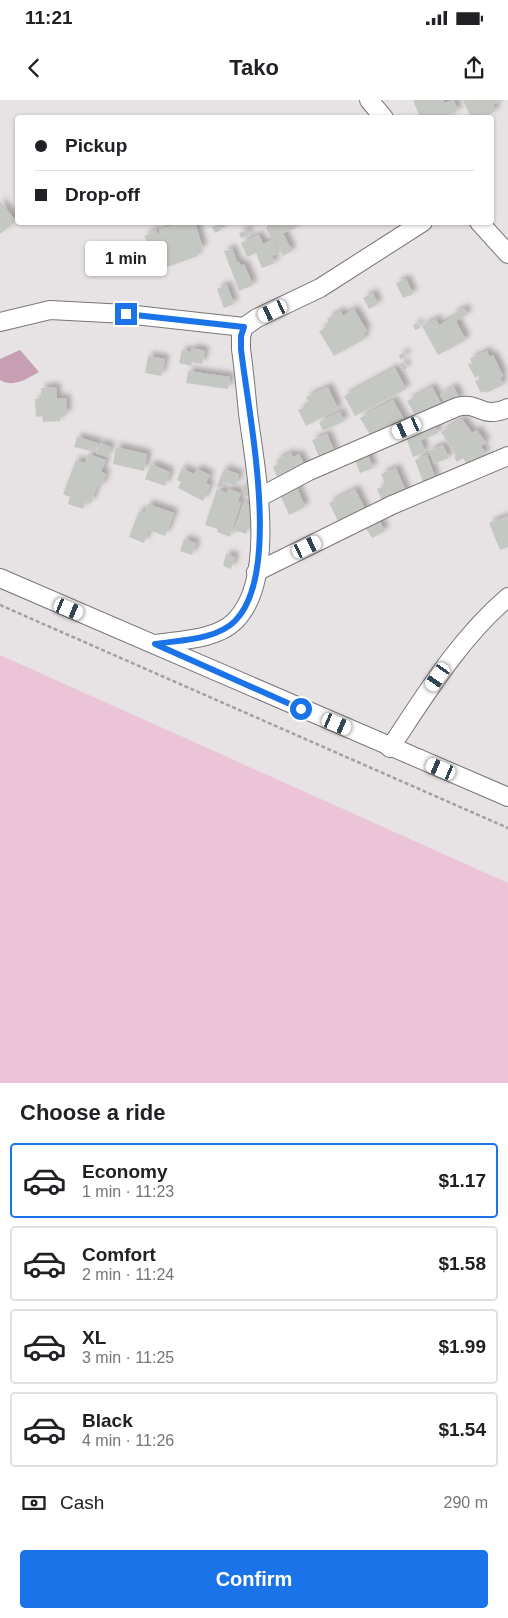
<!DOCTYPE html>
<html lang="en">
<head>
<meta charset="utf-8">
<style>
  body { margin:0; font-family:Helvetica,sans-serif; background:#f2f2f2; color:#202124; height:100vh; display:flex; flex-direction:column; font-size:19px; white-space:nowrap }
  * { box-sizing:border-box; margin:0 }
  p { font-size:16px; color:#757577 }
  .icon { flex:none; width:28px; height:28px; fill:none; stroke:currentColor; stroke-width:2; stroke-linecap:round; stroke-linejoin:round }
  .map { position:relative; height:983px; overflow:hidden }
  .side { display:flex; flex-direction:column; background:#fff; flex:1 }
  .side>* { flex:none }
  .top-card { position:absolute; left:15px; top:15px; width:479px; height:110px; border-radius:5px; box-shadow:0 1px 4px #0004; display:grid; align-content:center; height:110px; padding:0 20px; background:#fff }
  .end { position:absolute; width:22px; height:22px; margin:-11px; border:6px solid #1a73e8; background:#fff; box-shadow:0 0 0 2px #fff }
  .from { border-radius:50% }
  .bubble { position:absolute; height:35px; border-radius:5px; background:#fff; box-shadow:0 1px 4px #0004; font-size:16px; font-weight:600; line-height:35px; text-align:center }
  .car { position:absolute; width:15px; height:30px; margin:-15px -8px; border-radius:6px; box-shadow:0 0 4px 1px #0007; background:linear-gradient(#fff 24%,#345 0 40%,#fff 0 76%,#345 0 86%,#fff 0) }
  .top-card b { display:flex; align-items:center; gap:18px; height:48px; font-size:19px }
  .top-card b+b { border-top:1px solid #e0e0e0 }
  .top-card i { width:12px; height:12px; background:#202124 }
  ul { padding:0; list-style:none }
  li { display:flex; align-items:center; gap:15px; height:75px; margin:0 10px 8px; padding:0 10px; border:2px solid #e0e0e0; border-radius:5px }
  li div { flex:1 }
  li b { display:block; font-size:19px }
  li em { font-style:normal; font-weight:600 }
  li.active { border-color:#1a73e8 }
  li>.icon { width:45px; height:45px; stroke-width:1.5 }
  h2 { padding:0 20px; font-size:22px; line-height:60px }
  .pay { display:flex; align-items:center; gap:12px; height:55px; padding:0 20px; font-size:19px }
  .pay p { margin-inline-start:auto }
  .action { display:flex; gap:10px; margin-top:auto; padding:10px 20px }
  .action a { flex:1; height:58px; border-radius:5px; background:#1a73e8; color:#fff; font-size:20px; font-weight:600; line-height:58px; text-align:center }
  .status { display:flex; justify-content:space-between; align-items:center; height:35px; padding:0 25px; background:#fff; direction:ltr }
  .status svg { height:14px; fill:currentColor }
  header { display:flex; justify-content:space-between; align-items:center; height:65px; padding:0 20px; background:#fff; font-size:22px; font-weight:600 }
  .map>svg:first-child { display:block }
</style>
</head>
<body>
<div class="status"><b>11:21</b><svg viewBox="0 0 49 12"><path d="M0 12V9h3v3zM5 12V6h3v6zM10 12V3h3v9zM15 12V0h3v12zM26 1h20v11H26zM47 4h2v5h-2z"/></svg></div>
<header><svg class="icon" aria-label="back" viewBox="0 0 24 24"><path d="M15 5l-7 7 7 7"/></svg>Tako<svg class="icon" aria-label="share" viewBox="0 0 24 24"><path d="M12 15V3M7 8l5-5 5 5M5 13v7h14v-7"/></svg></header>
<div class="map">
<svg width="508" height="983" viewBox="0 0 508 983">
  <defs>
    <filter id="shadow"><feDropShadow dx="4.5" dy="-4.5" stdDeviation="2.5" flood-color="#0004"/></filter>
  </defs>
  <rect width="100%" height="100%" fill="#e7e2e4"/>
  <path fill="#ecc4d7" d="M0,555L508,783V983H0Z"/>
  <path fill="#c69fb2" d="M20,250L39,272C26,279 14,288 0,280V259Z"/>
  <g fill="#c5c7c2" filter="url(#shadow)">
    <path d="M413,0H443L444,3L454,0L458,11L449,14L451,18H420Z"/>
    <path d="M463,0H503L493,5L496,11L482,18H471Z"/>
    <path d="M0,101L16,121L0,134Z"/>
    <path d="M184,122H195L203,149L196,151L198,156L167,167L161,148L152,152L144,136L156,130L159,136V130Z"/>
    <path d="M270,122H293L296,128L283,133L292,151L283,156L274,137L271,138L266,128Z"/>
    <path d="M218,124L221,130L215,133L212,127Z"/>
    <path d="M248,130L250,135L241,138L239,133Z"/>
    <path d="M259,135L263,144L274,139L280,153L272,156L275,163L262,168L256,153L247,157L241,143Z"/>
    <path d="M232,149L237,163L239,162L241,166L244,164L253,185L239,191L224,151Z"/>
    <path d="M406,179L413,194L403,198L396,183Z"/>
    <path d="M227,185L234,204L224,208L217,189Z"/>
    <path d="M373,193L378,204L369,209L363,198Z"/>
    <path d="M464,208L468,214L456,221L466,240L438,255L422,226L436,219L439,225L454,217L453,214Z"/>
    <path d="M354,209L367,231L363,233L366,238L334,256L319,231L330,225L327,219L341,211L343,216Z"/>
    <path d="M418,223L420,228L415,230L413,225Z"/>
    <path d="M192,248L205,251L202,264L192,262L191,266L179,263L182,250L191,252Z"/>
    <path d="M487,251L490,257L493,255L503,276L500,278L503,285L486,293L485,291L481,293L475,281L479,279L478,276L475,278L468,264L472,263L470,259Z"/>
    <path d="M405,252L406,257L400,259L399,255Z"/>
    <path d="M148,256L165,259L161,276L145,273Z"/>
    <path d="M403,262L407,268L403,271L399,265Z"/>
    <path d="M395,268L406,289L355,316L344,296Z"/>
    <path d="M188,271L230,277L228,289L186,283Z"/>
    <path d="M56,287L57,299L66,298L67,315L60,316V321L43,322L42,316L36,317L35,299H42L41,288Z"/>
    <path d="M328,287L338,309L306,326L298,310L310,305L306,297Z"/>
    <path d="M432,287L443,307L418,320L407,301Z"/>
    <path d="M454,287L460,299L447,306L440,295Z"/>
    <path d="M393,300L405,321L373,340L360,318Z"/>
    <path d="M340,312L344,321L323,331L319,322Z"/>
    <path d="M462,319L472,333L477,330L486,343L481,346L486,354L468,366L463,358L457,362L454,357L456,356L441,332Z"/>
    <path d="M435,324L438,333L421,340L425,352L413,357L406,337Z"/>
    <path d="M327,334L335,353L320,359L312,340Z"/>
    <path d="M77,337L98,343L95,352L74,347Z"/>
    <path d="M100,343L111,347L107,357L96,353Z"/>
    <path d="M443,345L449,358L434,364L429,351Z"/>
    <path d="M116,347L147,354L144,371L113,364Z"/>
    <path d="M366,350L373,368L360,373L353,355Z"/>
    <path d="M291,353L293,357L299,354L307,370L280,383L273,367L278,364L276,360Z"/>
    <path d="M88,354L106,360L101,372L106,374L101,387L97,386L91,403L86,402L83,409L68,404L70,397L63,394L76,360L85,363Z"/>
    <path d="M427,355L436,380L424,384L415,360Z"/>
    <path d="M151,364L170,372L165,386L145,379Z"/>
    <path d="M182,368L194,374L197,369L210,375L206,383L210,385L203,401L178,388L181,382L177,380Z"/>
    <path d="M396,368L407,394L382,401L377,389L386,386L381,374Z"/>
    <path d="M224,369L239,374L236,386L224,382L222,388L217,386Z"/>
    <path d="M249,384L253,394L245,397L241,387Z"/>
    <path d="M296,385L305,407L289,415L280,394Z"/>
    <path d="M217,389L227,393L228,389L241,393L238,401L241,402L230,437L217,432L218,429L205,425Z"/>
    <path d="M355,389L367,413L341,427L329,403Z"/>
    <path d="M244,403L256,407L246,434L234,430Z"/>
    <path d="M148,404L174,413L165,436L149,430L144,443L129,437L139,411L145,413Z"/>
    <path d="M508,416V447L500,450L489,423Z"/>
    <path d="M378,419L385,431L372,438L365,427Z"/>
    <path d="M184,439L196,443L192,455L180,451Z"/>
    <path d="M226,454L235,457L231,469L223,466Z"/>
  </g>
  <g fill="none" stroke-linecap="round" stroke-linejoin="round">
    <defs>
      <g id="minor">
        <path d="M369,0L384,18"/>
        <path d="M479,122L508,154"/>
        <path d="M0,222L50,210L126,214L244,227"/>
        <path d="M260,397L309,371L457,307C481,301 480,320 508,308"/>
        <path d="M256,472L392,405L508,356"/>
        <path d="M0,478L508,697"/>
        <path d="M155,544C180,540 216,540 235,521C278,478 255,367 248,313C246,292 244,270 241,249V236L244,227L257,218L320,188L423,122"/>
        <path d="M390,648C426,594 459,539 508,497"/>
      </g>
    </defs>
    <use href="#minor" stroke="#7a7577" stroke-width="20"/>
    <path stroke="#a4a0a1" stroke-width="2.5" stroke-dasharray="4 2.5" stroke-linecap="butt" d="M0,505L508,728"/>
    <use href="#minor" stroke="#fff" stroke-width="18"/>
  </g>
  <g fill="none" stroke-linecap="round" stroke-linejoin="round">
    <path stroke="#1a73e8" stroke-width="6" d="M126,214L244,227L241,236V249C248,312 283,473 235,521C216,540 180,540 155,544L301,609"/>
  </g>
</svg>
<i class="end from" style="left:301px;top:609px"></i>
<i class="end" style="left:126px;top:214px"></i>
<div class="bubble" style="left:85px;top:141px;width:82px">1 min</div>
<i class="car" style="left:273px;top:211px;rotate:244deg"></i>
<i class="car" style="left:407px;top:328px;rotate:246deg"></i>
<i class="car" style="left:307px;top:447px;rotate:64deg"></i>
<i class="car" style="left:69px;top:509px;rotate:112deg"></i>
<i class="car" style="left:438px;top:577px;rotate:215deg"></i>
<i class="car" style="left:337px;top:624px;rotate:113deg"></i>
<i class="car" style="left:441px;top:669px;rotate:293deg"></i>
<div class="top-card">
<b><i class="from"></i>Pickup</b>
<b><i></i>Drop-off</b>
</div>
</div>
<section class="side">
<h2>Choose a ride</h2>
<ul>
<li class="active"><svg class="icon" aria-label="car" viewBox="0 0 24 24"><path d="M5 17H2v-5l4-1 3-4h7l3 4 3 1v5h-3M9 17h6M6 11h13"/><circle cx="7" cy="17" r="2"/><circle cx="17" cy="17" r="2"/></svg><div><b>Economy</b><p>1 min · 11:23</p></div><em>$1.17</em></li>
<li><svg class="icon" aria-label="car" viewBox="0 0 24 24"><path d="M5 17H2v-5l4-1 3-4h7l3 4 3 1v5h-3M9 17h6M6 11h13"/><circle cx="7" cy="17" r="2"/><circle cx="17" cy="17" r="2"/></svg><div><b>Comfort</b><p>2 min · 11:24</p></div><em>$1.58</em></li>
<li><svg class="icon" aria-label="car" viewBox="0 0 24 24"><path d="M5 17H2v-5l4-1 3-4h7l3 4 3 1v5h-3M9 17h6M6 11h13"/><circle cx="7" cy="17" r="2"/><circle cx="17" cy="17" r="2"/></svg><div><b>XL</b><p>3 min · 11:25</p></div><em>$1.99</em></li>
<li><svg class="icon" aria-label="car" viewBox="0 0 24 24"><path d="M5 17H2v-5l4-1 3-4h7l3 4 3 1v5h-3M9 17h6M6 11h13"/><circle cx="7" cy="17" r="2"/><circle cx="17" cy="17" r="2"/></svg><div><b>Black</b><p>4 min · 11:26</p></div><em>$1.54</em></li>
</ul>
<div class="pay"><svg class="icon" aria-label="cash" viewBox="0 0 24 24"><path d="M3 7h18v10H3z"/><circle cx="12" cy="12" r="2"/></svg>Cash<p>290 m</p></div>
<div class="action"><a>Confirm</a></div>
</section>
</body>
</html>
